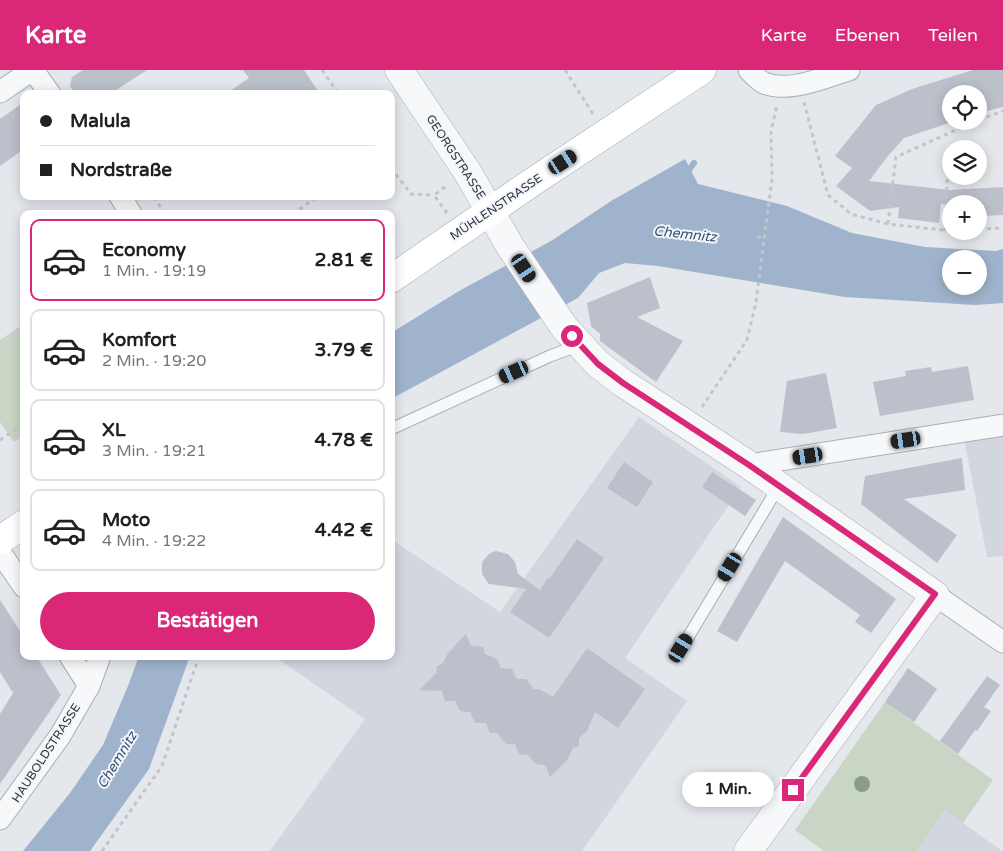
<!DOCTYPE html>
<html lang="de">
<head>
<meta charset="utf-8">
<style>
  body { margin:0; font-family:"Varela Round",sans-serif; background:#f6f6f6; color:#202124; height:100vh; display:flex; flex-direction:column; font-size:19px; white-space:nowrap }
  * { box-sizing:border-box; margin:0 }
  p { font-size:16px; color:#757577 }
  .icon { flex:none; width:28px; height:28px; fill:none; stroke:currentColor; stroke-width:2; stroke-linecap:round; stroke-linejoin:round }
  .map { position:relative; flex:1; overflow:hidden }
  .sheet { position:absolute; left:20px; top:140px; width:375px; height:450px; display:flex; flex-direction:column; background:#fff; border-radius:10px; box-shadow:0 2px 12px #0003 }
  .sheet>* { flex:none }
  .hud { position:absolute; left:20px; top:20px; width:375px; height:110px; border-radius:10px; box-shadow:0 2px 12px #0003; display:grid; align-content:center; height:110px; padding:0 20px; background:#fff }
  .tools { position:absolute; left:942px; top:15px; display:grid; gap:10px }
  .tools a { display:grid; place-items:center; width:45px; height:45px; border-radius:50%; background:#fff; box-shadow:0 2px 12px #0003; font-size:25px }
  .end { position:absolute; width:22px; height:22px; margin:-11px; border:6px solid #db2777; background:#fff; box-shadow:0 0 0 2px #fff }
  .from { border-radius:50% }
  .bubble { position:absolute; height:35px; border-radius:18px; background:#fff; box-shadow:0 2px 12px #0003; font-size:16px; font-weight:700; line-height:35px; text-align:center }
  .car { position:absolute; width:15px; height:30px; margin:-15px -8px; border-radius:6px; box-shadow:0 0 4px 1px #0007; background:linear-gradient(#222 24%,#8ab4d8 0 40%,#222 0 76%,#8ab4d8 0 86%,#222 0) }
  .hud b { display:flex; align-items:center; gap:18px; height:48px; font-size:19px }
  .hud b+b { border-top:1px solid #e0e0e0 }
  .hud i { width:12px; height:12px; background:#202124 }
  ul { padding:9px 0 0; list-style:none }
  li { display:flex; align-items:center; gap:15px; height:82px; margin:0 10px 8px; padding:0 10px; border:2px solid #e0e0e0; border-radius:10px }
  li div { flex:1 }
  li b { display:block; font-size:19px }
  li em { font-style:normal; font-weight:700 }
  li.current { border-color:#db2777 }
  li>.icon { width:45px; height:45px; stroke-width:1.5 }
  .button { display:flex; gap:10px; margin-top:auto; padding:10px 20px }
  .button a { flex:1; height:58px; border-radius:30px; background:#db2777; color:#fff; font-size:20px; font-weight:700; line-height:58px; text-align:center }
  header { display:flex; align-items:center; gap:30px; box-sizing:border-box; height:70px; padding:0 25px; background:#db2777; color:#fff }
  header strong { font-size:24px }
  nav { display:flex; gap:28px; margin-inline-start:auto; font-size:18px }
  .map>svg:first-child { display:block }
</style>
</head>
<body>
<header>
<strong>Karte</strong>
<nav><a>Karte</a><a>Ebenen</a><a>Teilen</a></nav>
</header>
<div class="map">
<svg width="1003" height="781" viewBox="0 0 1003 781">
  <rect width="100%" height="100%" fill="#e4e7ec"/>
  <g fill="#d2d6de">
    <path d="M639,347L741,417L625,588L687,631L582,781H270L365,649L274,586H391V469L500,542Z"/>
    <path d="M1003,363V486L987,487L964,368Z"/>
    <path d="M945,740L1002,781H917Z"/>
  </g>
  <g fill="#c9d6c5">
    <path d="M24,254V365L14,372L0,352V270Z"/>
    <path d="M885,632L993,710L963,753L945,740L917,781H824L795,760Z"/>
  </g>
  <g fill="#9fb4cc" fill-rule="evenodd">
    <path d="M685,89L698,114L787,136L852,163L925,177L996,181L1003,179V233L975,235L845,227L658,196L625,193L599,203L578,228L391,329V263L459,221L551,171L611,131ZM951,189H979V216H951Z"/>
    <path d="M139,586H190L149,699L90,781H23L70,723L103,675L128,616Z"/>
  </g>
  <g fill="none" stroke-linecap="round" stroke-linejoin="round">
    <path stroke="#9fb4cc" stroke-width="6" d="M686,104L694,93"/>
  </g>
  <g fill="#bbc0ca">
    <path d="M83,0H147L110,24H75L70,16L72,7Z"/>
    <path d="M243,0H304L320,24H226L249,8Z"/>
    <path d="M973,0H1003V37L979,43V24H951V51H955L904,68L887,87L869,111L950,120L1003,117V145L979,146V134H941L939,153L898,148L899,137L870,141L836,116L852,98L835,86L876,35L912,19Z"/>
    <path d="M24,32V79L0,96V49Z"/>
    <path d="M650,207L660,238L637,247L683,271L656,312L600,271V264L591,256L587,233Z"/>
    <path d="M968,296L974,330L880,346L873,312L906,306L905,301L931,297L932,302Z"/>
    <path d="M826,303L837,358L803,364L780,362L787,311Z"/>
    <path d="M962,388L965,420L904,429L957,465L937,493L861,434L865,406Z"/>
    <path d="M624,392L653,412L637,437L607,418Z"/>
    <path d="M712,402L756,430L745,446L702,417Z"/>
    <path d="M783,447L896,529L871,563L855,552L860,545L785,491L737,572L717,561Z"/>
    <path d="M577,469L604,488L549,568L510,542L526,519L489,514L482,504V492L490,483L496,481L508,484L515,492L518,504L540,520L548,508L549,509Z"/>
    <path d="M0,530L24,567V586H36L61,625L0,714V644L13,623L0,602Z"/>
    <path d="M466,564L471,576L483,577L485,584L497,589L501,598L512,599L517,609H526L534,619H539L553,627L587,578L645,619L618,658L595,642L587,661L579,668V676L573,678L568,689L550,707L545,695L536,694L528,685L519,684L515,674H506L497,663H490L486,653H475L470,642L460,641L455,631H445L442,621L419,620L436,603L437,596L443,593L448,583Z"/>
    <path d="M908,598L937,619L914,652L885,632Z"/>
    <path d="M987,606L1000,615L984,637L991,641L977,661L975,660L958,684L940,671Z"/>
  </g>
  <g fill="none" stroke-linecap="round" stroke-linejoin="round">
    <defs>
      <g id="service">
        <path d="M391,359L550,286L580,275"/>
        <path d="M681,579L779,416"/>
      </g>
      <g id="minor">
        <path d="M33,0L50,24"/>
        <path d="M749,0C753,4 758,10 764,13C790,23 822,8 849,0"/>
        <path d="M0,22L32,0"/>
        <path d="M120,126L131,144"/>
        <path d="M749,395L1003,355"/>
        <path d="M0,482L24,517"/>
        <path d="M935,525L1003,572"/>
        <path d="M70,586L89,616"/>
        <path d="M0,749L60,666L89,616L100,586"/>
      </g>
      <path id="tertiary" d="M399,0L468,103L510,176L564,257L598,294L623,313L749,395L935,525L748,781"/>
      <g id="secondary">
        <path d="M391,209L534,111L702,0"/>
        <path d="M0,470L24,454"/>
      </g>
    </defs>
    <use href="#service" stroke="#a9aeb7" stroke-width="13"/>
    <use href="#minor" stroke="#a9aeb7" stroke-width="23"/>
    <use href="#tertiary" stroke="#a9aeb7" stroke-width="29"/>
    <use href="#secondary" stroke="#a9aeb7" stroke-width="29"/>
    <g stroke="#c2c5cb" stroke-width="3" stroke-dasharray="4 4" stroke-linecap="butt">
      <path d="M322,0L339,24"/>
      <path d="M565,0L593,44"/>
      <path d="M804,32L828,125L851,144L888,154L951,161"/>
      <path d="M979,50L1003,41"/>
      <path d="M391,98L411,124L434,125"/>
      <path d="M154,127L165,144"/>
      <path d="M447,143L434,125L448,115"/>
      <path d="M293,144L318,126"/>
      <path d="M888,154L896,87L976,51"/>
      <path d="M979,159L1003,158"/>
      <path d="M945,161L948,93L951,92"/>
      <path d="M757,167L765,168"/>
      <path d="M702,337L747,270L756,232L772,109L771,62L777,35"/>
      <path d="M0,370L24,354"/>
      <path d="M102,781L162,696L199,586"/>
    </g>
    <use href="#service" stroke="#f7f8fa" stroke-width="11"/>
    <use href="#minor" stroke="#f7f8fa" stroke-width="21"/>
    <use href="#tertiary" stroke="#f7f8fa" stroke-width="28"/>
    <use href="#secondary" stroke="#fff" stroke-width="28"/>
  </g>
  <circle fill="#899d89" cx="862" cy="714" r="8"/>
  <g fill="none" stroke-linecap="round" stroke-linejoin="round">
    <path stroke="#db2777" stroke-width="6" d="M572,266L598,294L623,313L749,395L935,524L793,720"/>
  </g>
  <g text-anchor="middle" dominant-baseline="central" stroke-width="4" stroke-linejoin="round" paint-order="stroke">
    <g font-size="12" fill="#2b3445" stroke="#f4f6f9">
      <text transform="translate(456 87) rotate(57)">GEORGSTRASSE</text>
      <text transform="translate(496 137) rotate(-34)">MÜHLENSTRASSE</text>
      <text transform="translate(46 683) rotate(-57)">HAUBOLDSTRASSE</text>
    </g>
    <g font-size="14" font-style="italic" fill="#34527a" stroke="#f4f6f9">
      <text transform="translate(685 164) rotate(6)">Chemnitz</text>
      <text transform="translate(117 690) rotate(-59)">Chemnitz</text>
    </g>
  </g>
</svg>
<div class="tools">
<a><svg class="icon" aria-label="locate" viewBox="0 0 24 24"><circle cx="12" cy="12" r="6"/><path d="M12 2v4M12 18v4M2 12h4M18 12h4"/></svg></a>
<a><svg class="icon" aria-label="layers" viewBox="0 0 24 24"><path d="M12 4l9 5-9 5-9-5zM3 14l9 5 9-5"/></svg></a>
<a>+</a>
<a>−</a>
</div>
<i class="end from" style="left:572px;top:266px"></i>
<i class="end" style="left:793px;top:720px"></i>
<div class="bubble" style="left:682px;top:702px;width:92px">1 Min.</div>
<i class="car" style="left:563px;top:92px;rotate:57deg"></i>
<i class="car" style="left:524px;top:198px;rotate:146deg"></i>
<i class="car" style="left:514px;top:302px;rotate:246deg"></i>
<i class="car" style="left:906px;top:370px;rotate:261deg"></i>
<i class="car" style="left:808px;top:386px;rotate:261deg"></i>
<i class="car" style="left:730px;top:497px;rotate:211deg"></i>
<i class="car" style="left:681px;top:578px;rotate:31deg"></i>
<div class="hud">
<b><i class="from"></i>Malula</b>
<b><i></i>Nordstraße</b>
</div>
<section class="sheet">
<ul>
<li class="current"><svg class="icon" aria-label="car" viewBox="0 0 24 24"><path d="M5 17H2v-5l4-1 3-4h7l3 4 3 1v5h-3M9 17h6M6 11h13"/><circle cx="7" cy="17" r="2"/><circle cx="17" cy="17" r="2"/></svg><div><b>Economy</b><p>1 Min. · 19:19</p></div><em>2.81 €</em></li>
<li><svg class="icon" aria-label="car" viewBox="0 0 24 24"><path d="M5 17H2v-5l4-1 3-4h7l3 4 3 1v5h-3M9 17h6M6 11h13"/><circle cx="7" cy="17" r="2"/><circle cx="17" cy="17" r="2"/></svg><div><b>Komfort</b><p>2 Min. · 19:20</p></div><em>3.79 €</em></li>
<li><svg class="icon" aria-label="car" viewBox="0 0 24 24"><path d="M5 17H2v-5l4-1 3-4h7l3 4 3 1v5h-3M9 17h6M6 11h13"/><circle cx="7" cy="17" r="2"/><circle cx="17" cy="17" r="2"/></svg><div><b>XL</b><p>3 Min. · 19:21</p></div><em>4.78 €</em></li>
<li><svg class="icon" aria-label="car" viewBox="0 0 24 24"><path d="M5 17H2v-5l4-1 3-4h7l3 4 3 1v5h-3M9 17h6M6 11h13"/><circle cx="7" cy="17" r="2"/><circle cx="17" cy="17" r="2"/></svg><div><b>Moto</b><p>4 Min. · 19:22</p></div><em>4.42 €</em></li>
</ul>
<div class="button"><a>Bestätigen</a></div>
</section>
</div>
</body>
</html>
